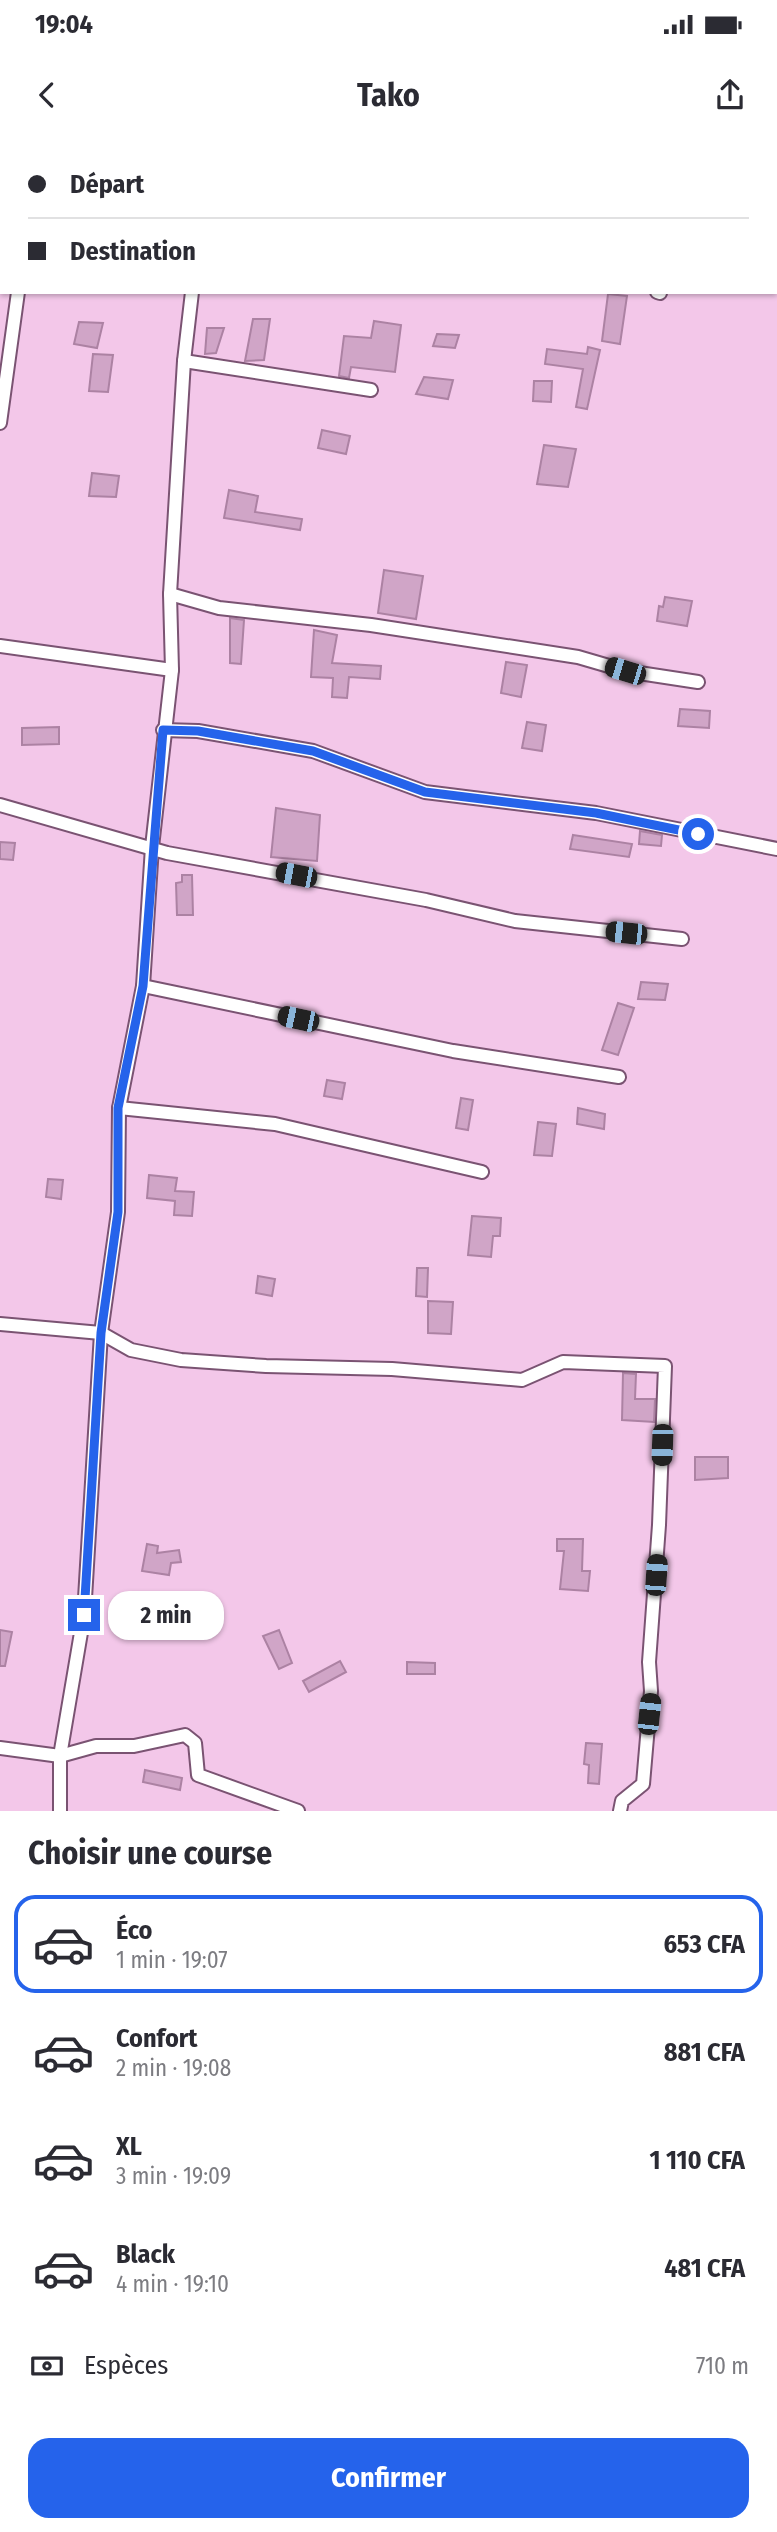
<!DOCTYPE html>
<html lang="fr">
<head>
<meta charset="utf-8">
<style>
  body { margin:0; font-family:"Fira Sans Condensed",sans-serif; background:#f2f2f3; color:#2b2b33; height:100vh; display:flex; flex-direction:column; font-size:26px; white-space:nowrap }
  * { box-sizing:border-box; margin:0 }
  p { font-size:23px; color:#7c7c81 }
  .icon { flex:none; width:38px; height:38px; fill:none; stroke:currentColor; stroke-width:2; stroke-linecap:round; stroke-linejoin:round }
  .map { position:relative; height:1671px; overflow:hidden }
  .details { display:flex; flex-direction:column; background:#fff; flex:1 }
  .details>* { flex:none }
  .hud { position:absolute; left:0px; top:0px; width:777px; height:154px; box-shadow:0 2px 5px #0004; display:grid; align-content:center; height:154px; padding:0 28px; background:#fff }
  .end { position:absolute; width:32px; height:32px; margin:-16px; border:9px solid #2563eb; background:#fff; box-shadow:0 0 0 4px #fff }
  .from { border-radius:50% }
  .bubble { position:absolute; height:49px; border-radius:21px; background:#fff; box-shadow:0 2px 5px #0004; font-size:23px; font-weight:700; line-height:49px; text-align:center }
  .car { position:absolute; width:21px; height:42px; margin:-21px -10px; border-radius:9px; box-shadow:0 0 5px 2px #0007; background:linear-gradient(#222 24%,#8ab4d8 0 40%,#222 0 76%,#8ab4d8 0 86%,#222 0) }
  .hud b { display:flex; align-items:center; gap:24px; height:66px; font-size:26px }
  .hud b+b { border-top:2px solid #e1e1e2 }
  .hud i { width:18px; height:18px; background:#2b2b33 }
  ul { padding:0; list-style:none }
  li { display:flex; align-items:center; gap:21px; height:98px; margin:0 14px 10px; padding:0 14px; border:4px solid transparent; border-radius:21px }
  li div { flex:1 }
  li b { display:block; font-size:26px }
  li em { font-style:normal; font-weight:700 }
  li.selected { border-color:#2563eb }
  li>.icon { width:63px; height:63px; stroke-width:1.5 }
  h2 { padding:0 28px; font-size:32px; line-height:84px }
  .pay { display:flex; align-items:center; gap:18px; height:77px; padding:0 28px; font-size:26px }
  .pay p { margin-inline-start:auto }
  .cta { display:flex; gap:14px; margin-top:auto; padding:14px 28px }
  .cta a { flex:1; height:80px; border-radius:21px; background:#2563eb; color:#fff; font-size:28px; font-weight:700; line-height:80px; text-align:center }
  .status { display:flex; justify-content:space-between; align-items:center; height:49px; padding:0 35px; background:#fff; direction:ltr }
  .status svg { height:19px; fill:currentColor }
  header { display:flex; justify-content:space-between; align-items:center; height:91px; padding:0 28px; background:#fff; font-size:32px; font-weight:700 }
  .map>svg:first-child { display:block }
</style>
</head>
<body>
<div class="status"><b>19:04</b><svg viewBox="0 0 49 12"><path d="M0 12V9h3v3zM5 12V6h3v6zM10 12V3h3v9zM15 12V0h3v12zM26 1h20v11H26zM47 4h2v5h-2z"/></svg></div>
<header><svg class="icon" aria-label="back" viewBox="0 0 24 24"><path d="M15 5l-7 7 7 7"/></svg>Tako<svg class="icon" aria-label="share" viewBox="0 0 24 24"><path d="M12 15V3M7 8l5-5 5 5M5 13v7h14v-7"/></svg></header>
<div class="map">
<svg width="777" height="1671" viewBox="0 0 777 1671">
  <rect width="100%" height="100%" fill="#f3c7e9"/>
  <g fill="#d0a5c7" stroke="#ac82a3" stroke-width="2">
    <path d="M608,154L627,156L620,204L602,201Z"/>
    <path d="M253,179H270L264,220L245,221Z"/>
    <path d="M374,181L401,185L395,232L351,227L349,238L339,236L344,196L371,198Z"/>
    <path d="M79,182L103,183L97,208L74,204Z"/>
    <path d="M207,188H224L216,213L205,214Z"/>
    <path d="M437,194L459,195L455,208L433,206Z"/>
    <path d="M588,207L600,210L587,269L576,267L583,229L545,224L547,209L587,214Z"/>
    <path d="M93,214L113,215L108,252L89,251Z"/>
    <path d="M424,237L453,240L448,259L416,254Z"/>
    <path d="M534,241H552L551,262L533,261Z"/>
    <path d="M322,290L350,296L346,314L318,308Z"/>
    <path d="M544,305L576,309L568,347L537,344Z"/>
    <path d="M92,333L119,336L116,357L89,356Z"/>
    <path d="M229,350L258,356L255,372L302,379L300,390L224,378Z"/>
    <path d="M384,430L423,436L416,479L378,473Z"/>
    <path d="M665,457L692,461L687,486L657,481L659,466L663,467Z"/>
    <path d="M230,478L244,480L241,524L230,523Z"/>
    <path d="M314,490L337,495L332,523L381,526L380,539L349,537L347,558L332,557L333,538L311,537Z"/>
    <path d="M506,522L527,525L521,557L501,553Z"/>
    <path d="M680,569L710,571L709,588L678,586Z"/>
    <path d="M527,582L546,585L542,611L522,608Z"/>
    <path d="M59,587V604L22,605V588Z"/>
    <path d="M276,668L320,675L317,721L271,717Z"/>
    <path d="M640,691L662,695L661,706L639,704Z"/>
    <path d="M573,695L632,704L629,717L570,709Z"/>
    <path d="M0,702L15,703L13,720L0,719Z"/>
    <path d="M182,735H192L193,775H177L176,743L182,742Z"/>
    <path d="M641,842L668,844L665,860L638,859Z"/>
    <path d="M618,863L634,868L618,915L602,910Z"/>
    <path d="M327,940L345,943L342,959L324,956Z"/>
    <path d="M461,958L473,960L468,990L456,988Z"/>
    <path d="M578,968L605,974L604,989L577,984Z"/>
    <path d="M538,982L556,984L552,1016L534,1015Z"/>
    <path d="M149,1035L177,1038L175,1051L194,1052L192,1076L174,1075L175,1061L147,1058Z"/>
    <path d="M48,1039L63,1040L61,1059L46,1057Z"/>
    <path d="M472,1076L501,1078L500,1096H493L491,1117L468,1115Z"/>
    <path d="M417,1128H428L427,1157L416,1156Z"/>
    <path d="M258,1136L275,1139L272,1156L256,1153Z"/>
    <path d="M428,1161L453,1162L451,1194L428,1193Z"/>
    <path d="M623,1233L636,1234L635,1259H655L654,1282L622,1280Z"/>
    <path d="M695,1317H728V1338L695,1340Z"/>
    <path d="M557,1399H583L582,1431H590L588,1451L560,1449L564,1411H557Z"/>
    <path d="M147,1404L158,1406L157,1413L179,1410L181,1422L171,1423L169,1435L142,1431Z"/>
    <path d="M0,1490L12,1492L5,1526H0Z"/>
    <path d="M279,1490L292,1523L279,1529L263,1496Z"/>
    <path d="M340,1521L346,1532L309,1552L303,1541Z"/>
    <path d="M407,1522L435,1523V1534H407Z"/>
    <path d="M586,1603L602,1604L599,1644L588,1643L589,1625L584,1624Z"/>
    <path d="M145,1630L182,1638L180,1650L143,1642Z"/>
  </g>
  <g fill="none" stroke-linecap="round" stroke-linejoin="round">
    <defs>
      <g id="minor">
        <path d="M60,0L61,2"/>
        <path d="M211,2V0"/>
        <path d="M337,2L338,0"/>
        <path d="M447,2V0"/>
        <path d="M557,2V0"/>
        <path d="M0,65L2,64"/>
        <path d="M657,152L660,153"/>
        <path d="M184,221L371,250"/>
        <path d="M0,283L18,152"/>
        <path d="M170,454L219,468L371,485L578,517L626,531L698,542"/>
        <path d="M0,506L172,530"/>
        <path d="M163,590L198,591L313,611L425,652L596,673L777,709"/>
        <path d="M0,665L167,713L426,760L515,781L682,799"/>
        <path d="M143,846L453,911L619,937"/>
        <path d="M119,968L275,984L482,1032"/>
        <path d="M0,1184L101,1193L131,1210L181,1220L266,1226L392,1229L522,1240L563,1222L665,1226L659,1385L649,1522L651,1551L643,1644L622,1661L620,1671"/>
        <path d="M0,1608L60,1616L96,1606H134L185,1595L195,1603L198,1635L298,1671"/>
        <path d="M60,1671V1616L84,1475L101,1193L118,1072L119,968L143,846L152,707L172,530L170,454L184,221L192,152"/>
      </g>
    </defs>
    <use href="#minor" stroke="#7a5372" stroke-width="16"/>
    <use href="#minor" stroke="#fff" stroke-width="12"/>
  </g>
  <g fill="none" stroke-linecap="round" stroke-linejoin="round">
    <path stroke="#2563eb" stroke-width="9" d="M84,1475L101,1193L118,1072V968L143,846L163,590L198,591L313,611L425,652L596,673L698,694"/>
  </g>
</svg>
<i class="end from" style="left:698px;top:694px"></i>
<i class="end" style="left:84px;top:1475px"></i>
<div class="bubble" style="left:108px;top:1451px;width:116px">2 min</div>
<i class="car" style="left:625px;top:531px;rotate:287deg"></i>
<i class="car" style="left:296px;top:735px;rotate:281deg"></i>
<i class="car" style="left:626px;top:793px;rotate:276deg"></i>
<i class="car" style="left:298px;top:879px;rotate:282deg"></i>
<i class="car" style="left:662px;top:1305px;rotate:182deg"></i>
<i class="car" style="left:656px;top:1435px;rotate:4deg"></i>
<i class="car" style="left:649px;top:1574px;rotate:6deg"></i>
<div class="hud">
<b><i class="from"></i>Départ</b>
<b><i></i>Destination</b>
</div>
</div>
<section class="details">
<h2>Choisir une course</h2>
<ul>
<li class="selected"><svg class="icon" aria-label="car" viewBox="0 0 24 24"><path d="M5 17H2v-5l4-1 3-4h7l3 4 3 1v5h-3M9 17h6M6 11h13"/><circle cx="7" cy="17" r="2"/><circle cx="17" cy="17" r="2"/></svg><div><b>Éco</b><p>1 min · 19:07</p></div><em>653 CFA</em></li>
<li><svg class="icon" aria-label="car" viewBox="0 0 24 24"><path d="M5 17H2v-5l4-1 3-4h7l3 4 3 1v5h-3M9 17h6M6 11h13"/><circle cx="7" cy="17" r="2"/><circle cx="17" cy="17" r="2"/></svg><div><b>Confort</b><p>2 min · 19:08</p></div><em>881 CFA</em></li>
<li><svg class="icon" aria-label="car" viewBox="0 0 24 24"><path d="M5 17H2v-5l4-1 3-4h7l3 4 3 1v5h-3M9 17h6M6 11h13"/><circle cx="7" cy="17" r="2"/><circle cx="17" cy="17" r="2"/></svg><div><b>XL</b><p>3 min · 19:09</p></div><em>1 110 CFA</em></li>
<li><svg class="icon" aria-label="car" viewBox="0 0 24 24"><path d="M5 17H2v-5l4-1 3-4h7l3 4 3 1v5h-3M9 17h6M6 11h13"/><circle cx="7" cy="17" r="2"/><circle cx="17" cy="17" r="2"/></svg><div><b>Black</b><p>4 min · 19:10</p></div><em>481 CFA</em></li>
</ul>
<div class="pay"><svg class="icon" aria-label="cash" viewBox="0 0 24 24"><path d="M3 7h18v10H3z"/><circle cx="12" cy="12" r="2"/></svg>Espèces<p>710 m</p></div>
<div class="cta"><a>Confirmer</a></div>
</section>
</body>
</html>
